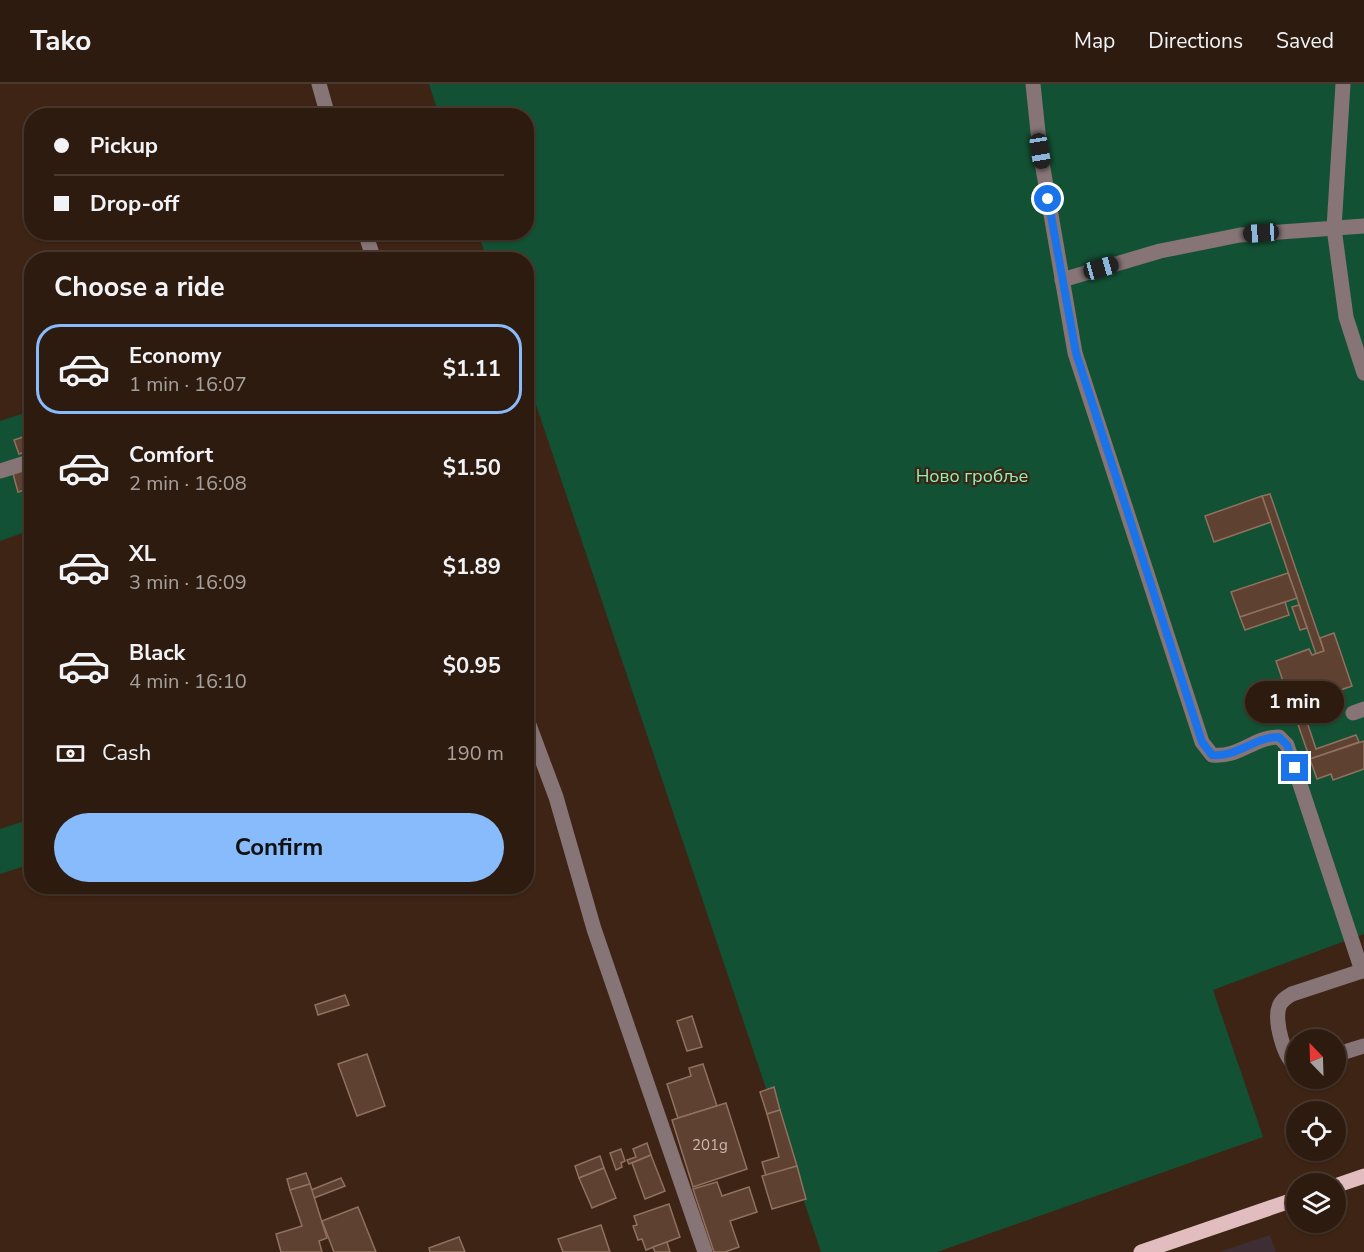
<!DOCTYPE html>
<html lang="en">
<head>
<meta charset="utf-8">
<style>
  body { margin:0; font-family:"Nunito Sans",sans-serif; background:#362418; color:#f1f3f6; height:100vh; display:flex; flex-direction:column; font-size:22px; white-space:nowrap }
  * { box-sizing:border-box; margin:0 }
  p { font-size:20px; color:#a7a19e }
  .icon { flex:none; width:33px; height:33px; fill:none; stroke:currentColor; stroke-width:2; stroke-linecap:round; stroke-linejoin:round }
  .map { position:relative; flex:1; overflow:hidden }
  .panel { position:absolute; left:24px; top:168px; width:510px; height:642px; display:flex; flex-direction:column; background:#2e1b0f; border-radius:24px; box-shadow:0 2px 4px #0004,0 0 0 2px #49392f }
  .panel>* { flex:none }
  .top-card { position:absolute; left:24px; top:24px; width:510px; height:132px; border-radius:24px; box-shadow:0 2px 4px #0004,0 0 0 2px #49392f; display:grid; align-content:center; height:132px; padding:0 30px; background:#2e1b0f }
  .needle { width:39px; rotate:337deg }
  .fabs { position:absolute; left:1286px; top:945px; display:grid; gap:12px }
  .fabs a { display:grid; place-items:center; width:60px; height:60px; border-radius:50%; background:#2e1b0f; box-shadow:0 2px 4px #0004,0 0 0 2px #49392f; font-size:30px }
  .end { position:absolute; width:27px; height:27px; margin:-14px; border:8px solid #1a73e8; background:#fff; box-shadow:0 0 0 3px #fff }
  .from { border-radius:50% }
  .bubble { position:absolute; height:42px; border-radius:21px; background:#2e1b0f; box-shadow:0 2px 4px #0004,0 0 0 2px #49392f; font-size:20px; font-weight:700; line-height:42px; text-align:center }
  .car { position:absolute; width:18px; height:36px; margin:-18px -9px; border-radius:8px; box-shadow:0 0 4px 2px #0007; background:linear-gradient(#222 24%,#8ab4d8 0 40%,#222 0 76%,#8ab4d8 0 86%,#222 0) }
  .top-card b { display:flex; align-items:center; gap:21px; height:57px; font-size:22px }
  .top-card b+b { border-top:2px solid #49392f }
  .top-card i { width:15px; height:15px; background:#f1f3f6 }
  ul { padding:0; list-style:none }
  li { display:flex; align-items:center; gap:18px; height:90px; margin:0 12px 9px; padding:0 18px; border:3px solid transparent; border-radius:24px }
  li div { flex:1 }
  li b { display:block; font-size:22px }
  li em { font-style:normal; font-weight:700 }
  li.active { border-color:#87bbfb }
  li>.icon { width:54px; height:54px; stroke-width:1.5 }
  h2 { padding:0 30px; font-size:27px; line-height:72px }
  .pay { display:flex; align-items:center; gap:15px; height:66px; padding:0 30px; font-size:22px }
  .pay p { margin-inline-start:auto }
  .primary-button { display:flex; gap:12px; margin-top:auto; padding:12px 30px }
  .primary-button a { flex:1; height:69px; border-radius:36px; background:#87bbfb; color:#111; font-size:24px; font-weight:700; line-height:69px; text-align:center }
  header { display:flex; align-items:center; gap:36px; box-sizing:border-box; height:84px; padding:0 30px; background:#2e1b0f; border-bottom:2px solid #49392f }
  header strong { font-size:28px }
  nav { display:flex; gap:33px; margin-inline-start:auto; font-size:21px }
  .map>svg:first-child { display:block }
</style>
</head>
<body>
<header>
<strong>Tako</strong>
<nav><a>Map</a><a>Directions</a><a>Saved</a></nav>
</header>
<div class="map">
<svg width="1364" height="1168" viewBox="0 0 1364 1168">
  <rect width="100%" height="100%" fill="#3e2414"/>
  <path fill="#3f2d34" d="M1270,1151L1276,1168H1219Z"/>
  <g fill="#135134">
    <path d="M429,0H1364V850L1213,906L1263,1053L937,1168H821L527,294L526,176L487,175L478,149L526,148V32L439,31Z"/>
    <path d="M31,327V446L0,457V337Z"/>
    <path d="M31,735V780L0,790V745Z"/>
  </g>
  <g fill="#5e4131" stroke="#90715f" stroke-width="1.5">
    <path d="M32,350V366L19,370L14,356Z"/>
    <path d="M30,381L32,404L18,408L12,386Z"/>
    <path d="M1270,410L1324,567L1316,570L1262,412Z"/>
    <path d="M1262,412L1271,438L1214,458L1205,432Z"/>
    <path d="M1288,489L1297,514L1240,533L1231,508Z"/>
    <path d="M1285,518L1289,531L1245,546L1240,533Z"/>
    <path d="M1299,521L1307,544L1300,546L1292,523Z"/>
    <path d="M1334,549L1352,602L1292,623L1276,577L1309,565L1312,571L1324,567L1320,554Z"/>
    <path d="M1301,620L1316,665L1356,651L1359,658L1310,675L1292,623Z"/>
    <path d="M1364,657V685L1333,696L1331,690L1317,695L1310,675Z"/>
    <path d="M345,911L349,921L318,931L315,921Z"/>
    <path d="M692,932L702,963L687,967L677,937Z"/>
    <path d="M367,970L385,1022L357,1032L338,980Z"/>
    <path d="M703,980L717,1022L678,1034L667,1000L691,992L689,984Z"/>
    <path d="M774,1003L780,1026L767,1030L760,1008Z"/>
    <path d="M726,1019L747,1085L693,1103L672,1036Z"/>
    <path d="M780,1026L797,1082L766,1092L762,1078L779,1073L767,1030Z"/>
    <path d="M647,1059L651,1071L629,1080L627,1076L636,1073L633,1065Z"/>
    <path d="M621,1065L625,1077L621,1079L622,1083L616,1086L610,1069Z"/>
    <path d="M651,1071L665,1107L645,1115L632,1079Z"/>
    <path d="M600,1072L604,1084L579,1094L575,1082Z"/>
    <path d="M797,1082L806,1115L772,1125L762,1092Z"/>
    <path d="M604,1084L616,1114L592,1124L579,1094Z"/>
    <path d="M306,1089L310,1100L290,1106L287,1095Z"/>
    <path d="M341,1094L345,1102L314,1114L311,1106Z"/>
    <path d="M717,1098L722,1112L749,1103L757,1128L730,1137L739,1163L725,1168H714L693,1105Z"/>
    <path d="M310,1100L327,1154L319,1157L322,1168H281L276,1150L302,1142L290,1106Z"/>
    <path d="M669,1120L680,1153L646,1166L642,1155L638,1156L633,1142L637,1141L634,1132Z"/>
    <path d="M358,1123L376,1168H334L322,1137Z"/>
    <path d="M601,1141L610,1168H563L558,1155Z"/>
    <path d="M459,1153L465,1168H430L429,1164Z"/>
    <path d="M667,1158L670,1168H655L653,1163Z"/>
  </g>
  <g fill="none" stroke-linecap="round" stroke-linejoin="round">
    <g stroke="#867476" stroke-width="15">
      <path d="M319,0L328,32"/>
      <path d="M1033,0L1040,67L1075,269L1202,658L1212,671C1240,674 1253,653 1279,653L1287,661L1362,887L1364,886"/>
      <path d="M1343,0L1334,144L1346,233L1364,289"/>
      <path d="M365,148L374,176"/>
      <path d="M1062,196L1160,167L1240,151L1364,142"/>
      <path d="M0,387L32,377"/>
      <path d="M1353,629L1364,625"/>
      <path d="M526,633L556,713L594,845L705,1168"/>
      <path d="M1335,971L1364,962"/>
      <path d="M1296,981C1284,975 1274,936 1279,923C1281,916 1287,913 1292,910L1362,887"/>
    </g>
    <g stroke="#e1bdc0" stroke-width="15">
      <path d="M1335,1102L1364,1092"/>
      <path d="M1141,1168L1296,1115"/>
    </g>
  </g>
  <g fill="none" stroke-linecap="round" stroke-linejoin="round">
    <path stroke="#1a73e8" stroke-width="8" d="M1048,115L1076,269L1202,658L1212,671C1239,673 1254,653 1279,653L1287,661L1295,684"/>
  </g>
  <g text-anchor="middle" dominant-baseline="central" stroke-width="4.5" stroke-linejoin="round" paint-order="stroke">
    <g font-size="15" fill="#cdb8ad">
      <text x="710" y="1061">201g</text>
    </g>
    <g font-size="18" fill="#8ef1b9" stroke="#3e2414">
      <text x="972" y="392">Ново гробље</text>
    </g>
  </g>
</svg>
<div class="fabs">
<a><svg class="needle" viewBox="-14 -14 28 28"><path d="M0-13l5 13h-10z" fill="#e53935"/><path d="M0 13l5-13h-10z" fill="#a7a19e"/></svg></a>
<a><svg class="icon" aria-label="locate" viewBox="0 0 24 24"><circle cx="12" cy="12" r="6"/><path d="M12 2v4M12 18v4M2 12h4M18 12h4"/></svg></a>
<a><svg class="icon" aria-label="layers" viewBox="0 0 24 24"><path d="M12 4l9 5-9 5-9-5zM3 14l9 5 9-5"/></svg></a>
</div>
<i class="end from" style="left:1048px;top:115px"></i>
<i class="end" style="left:1295px;top:684px"></i>
<div class="bubble" style="left:1245px;top:597px;width:99px">1 min</div>
<i class="car" style="left:1040px;top:67px;rotate:171deg"></i>
<i class="car" style="left:1261px;top:149px;rotate:266deg"></i>
<i class="car" style="left:1101px;top:184px;rotate:74deg"></i>
<div class="top-card">
<b><i class="from"></i>Pickup</b>
<b><i></i>Drop-off</b>
</div>
<section class="panel">
<h2>Choose a ride</h2>
<ul>
<li class="active"><svg class="icon" aria-label="car" viewBox="0 0 24 24"><path d="M5 17H2v-5l4-1 3-4h7l3 4 3 1v5h-3M9 17h6M6 11h13"/><circle cx="7" cy="17" r="2"/><circle cx="17" cy="17" r="2"/></svg><div><b>Economy</b><p>1 min · 16:07</p></div><em>$1.11</em></li>
<li><svg class="icon" aria-label="car" viewBox="0 0 24 24"><path d="M5 17H2v-5l4-1 3-4h7l3 4 3 1v5h-3M9 17h6M6 11h13"/><circle cx="7" cy="17" r="2"/><circle cx="17" cy="17" r="2"/></svg><div><b>Comfort</b><p>2 min · 16:08</p></div><em>$1.50</em></li>
<li><svg class="icon" aria-label="car" viewBox="0 0 24 24"><path d="M5 17H2v-5l4-1 3-4h7l3 4 3 1v5h-3M9 17h6M6 11h13"/><circle cx="7" cy="17" r="2"/><circle cx="17" cy="17" r="2"/></svg><div><b>XL</b><p>3 min · 16:09</p></div><em>$1.89</em></li>
<li><svg class="icon" aria-label="car" viewBox="0 0 24 24"><path d="M5 17H2v-5l4-1 3-4h7l3 4 3 1v5h-3M9 17h6M6 11h13"/><circle cx="7" cy="17" r="2"/><circle cx="17" cy="17" r="2"/></svg><div><b>Black</b><p>4 min · 16:10</p></div><em>$0.95</em></li>
</ul>
<div class="pay"><svg class="icon" aria-label="cash" viewBox="0 0 24 24"><path d="M3 7h18v10H3z"/><circle cx="12" cy="12" r="2"/></svg>Cash<p>190 m</p></div>
<div class="primary-button"><a>Confirm</a></div>
</section>
</div>
</body>
</html>
